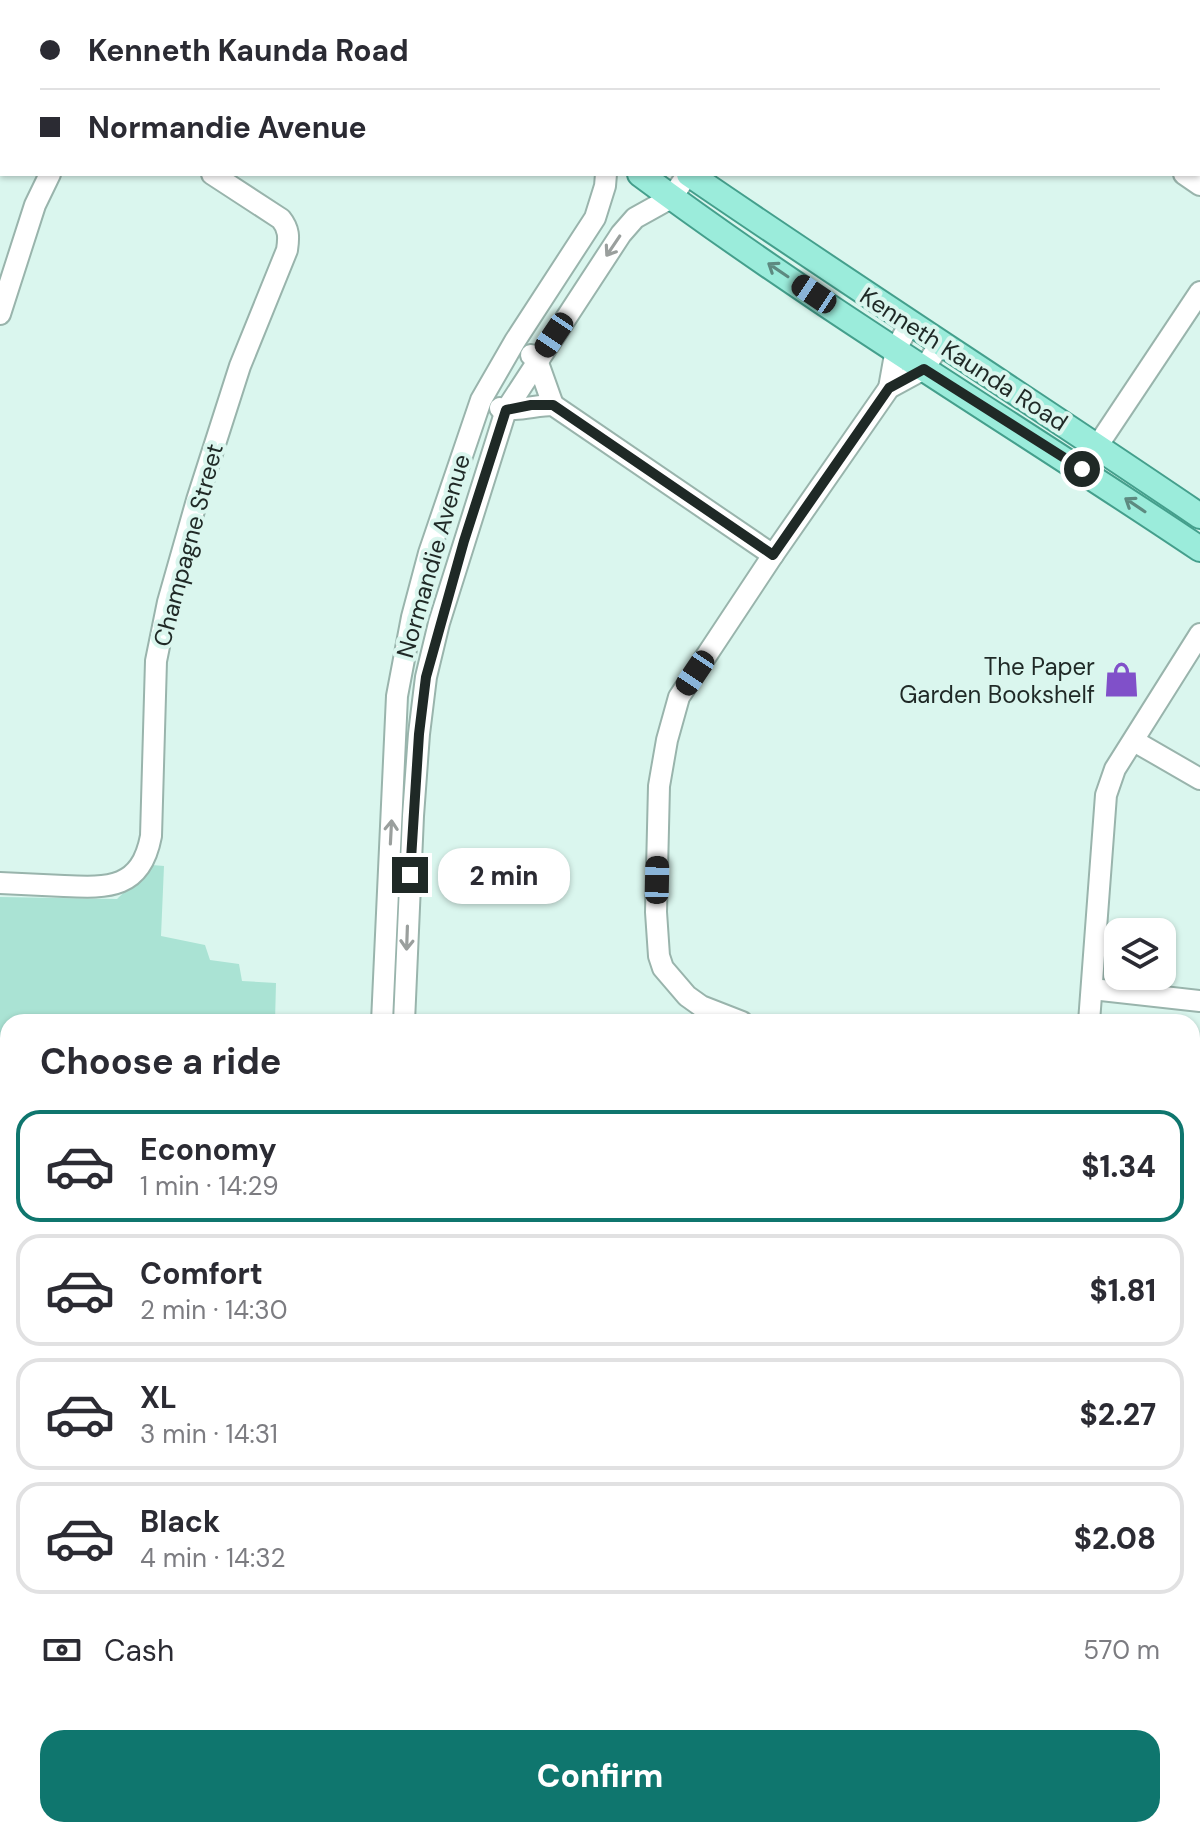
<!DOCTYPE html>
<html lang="en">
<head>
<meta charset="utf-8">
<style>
  body { margin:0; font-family:"DM Sans",sans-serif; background:#f7f7f7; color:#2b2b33; height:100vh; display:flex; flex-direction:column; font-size:30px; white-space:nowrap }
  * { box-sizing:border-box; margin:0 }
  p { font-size:26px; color:#7c7c81 }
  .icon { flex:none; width:44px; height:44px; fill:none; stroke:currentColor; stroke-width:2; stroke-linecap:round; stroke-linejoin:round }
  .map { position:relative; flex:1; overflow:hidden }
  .panel { position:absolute; left:0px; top:1014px; width:1200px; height:824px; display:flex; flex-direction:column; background:#fff; border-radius:24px 24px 0 0; box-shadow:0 2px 6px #0004 }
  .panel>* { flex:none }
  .top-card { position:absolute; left:0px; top:0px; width:1200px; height:176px; box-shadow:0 2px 6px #0004; display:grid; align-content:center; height:176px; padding:0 40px; background:#fff }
  .tools { position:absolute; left:1104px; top:918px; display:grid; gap:16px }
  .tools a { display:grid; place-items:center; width:72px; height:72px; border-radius:16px; background:#fff; box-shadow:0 2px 6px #0004; font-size:40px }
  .end { position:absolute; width:36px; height:36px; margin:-18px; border:10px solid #1f2926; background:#fff; box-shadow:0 0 0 4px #fff }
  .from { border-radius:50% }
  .bubble { position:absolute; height:56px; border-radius:24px; background:#fff; box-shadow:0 2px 6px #0004; font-size:26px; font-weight:800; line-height:56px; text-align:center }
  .car { position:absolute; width:24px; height:48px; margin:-24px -12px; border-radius:10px; box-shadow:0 0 6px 2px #0007; background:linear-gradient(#222 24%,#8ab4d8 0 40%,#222 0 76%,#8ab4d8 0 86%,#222 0) }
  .top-card b { display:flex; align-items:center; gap:28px; height:76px; font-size:30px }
  .top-card b+b { border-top:2px solid #e1e1e2 }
  .top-card i { width:20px; height:20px; background:#2b2b33 }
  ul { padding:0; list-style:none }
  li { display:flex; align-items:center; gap:24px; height:112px; margin:0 16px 12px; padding:0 24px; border:4px solid #e1e1e2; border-radius:24px }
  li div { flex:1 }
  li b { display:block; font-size:30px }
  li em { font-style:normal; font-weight:800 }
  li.on { border-color:#0f766e }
  li>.icon { width:72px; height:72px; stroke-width:1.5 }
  h2 { padding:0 40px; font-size:36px; line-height:96px }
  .pay { display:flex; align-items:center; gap:20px; height:88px; padding:0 40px; font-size:30px }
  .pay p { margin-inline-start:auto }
  .primary-button { display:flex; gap:16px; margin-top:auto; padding:16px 40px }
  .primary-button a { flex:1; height:92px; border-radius:24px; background:#0f766e; color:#fff; font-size:32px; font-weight:800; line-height:92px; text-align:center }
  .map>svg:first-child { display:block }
</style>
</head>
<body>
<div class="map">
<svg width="1200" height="1838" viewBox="0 0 1200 1838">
  <rect width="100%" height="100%" fill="#daf6ee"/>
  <path fill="#c8ede3" d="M1068,0H1200V160L1198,2Z"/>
  <path fill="#aae3d4" d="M152,865L164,866L161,936L205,945L210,960L239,964L242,981L276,983L275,1022H8V1097L0,1094V897L117,899Z"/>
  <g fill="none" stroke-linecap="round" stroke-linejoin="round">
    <defs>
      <g id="minor">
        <path d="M714,0V2"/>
        <path d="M163,2L164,0"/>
        <path d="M696,2L698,0"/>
        <path d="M1043,2V0"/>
        <path d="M1184,174L1200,185"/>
        <path d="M0,314L35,205L50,174"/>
        <path d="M531,355L537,360L553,405"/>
        <path d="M889,388L896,349L910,323"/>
        <path d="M500,408C513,412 537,405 553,405L773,555"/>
        <path d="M1082,469L1200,292"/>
        <path d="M1134,741L1200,779"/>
        <path d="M0,883C21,884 43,885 64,886C109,888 141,889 151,836L156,661L168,602L197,500L240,366L287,250C289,237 289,229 281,219L212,174"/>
        <path d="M1092,989L1200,1001"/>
        <path d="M382,1022L397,696L412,617L429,553L481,400L515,341L595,218L605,186L606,174"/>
        <path d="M404,1022L413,816L419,734L426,677L439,623L506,410L621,234L635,218L671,198L688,174"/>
        <path d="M742,1022L701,1006L687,996L663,968L659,956L656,912L659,786L667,740L679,697L773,555L889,388L924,369L941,342"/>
        <path d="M1089,1022L1106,795L1115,769L1200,634"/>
        <path d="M0,1094L8,1097"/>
        <path d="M1192,1305L1200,1317"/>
        <path d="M0,1712L8,1713"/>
        <path d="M901,1830L904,1838"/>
        <path d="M1160,1830L1165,1838"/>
        <path d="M374,1838L376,1830"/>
        <path d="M397,1838L399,1830"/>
      </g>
      <g id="major">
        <path d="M380,0L383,2"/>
        <path d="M431,0L434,2"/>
        <path d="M640,174C820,308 1014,424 1200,549"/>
        <path d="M689,174C858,290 1031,401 1200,516"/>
      </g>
    </defs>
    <use href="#minor" stroke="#99b4ac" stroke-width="24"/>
    <use href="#major" stroke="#449f8c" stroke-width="28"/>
    <use href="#minor" stroke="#fff" stroke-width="20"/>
    <use href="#major" stroke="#9becdb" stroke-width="24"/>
  </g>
  <defs><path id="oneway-shaft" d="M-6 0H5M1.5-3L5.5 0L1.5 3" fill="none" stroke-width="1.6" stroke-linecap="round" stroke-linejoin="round" transform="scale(2)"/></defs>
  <g stroke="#9a9f9d">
    <use href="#oneway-shaft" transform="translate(613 246) rotate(124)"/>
    <use href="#oneway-shaft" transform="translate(391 832) rotate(-87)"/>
    <use href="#oneway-shaft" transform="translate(407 938) rotate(92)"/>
  </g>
  <g stroke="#5d8a80">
    <use href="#oneway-shaft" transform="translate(778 270) rotate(-146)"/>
    <use href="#oneway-shaft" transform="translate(1135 505) rotate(-146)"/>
  </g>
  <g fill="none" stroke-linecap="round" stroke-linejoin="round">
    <path stroke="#1f2926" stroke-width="10" d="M410,875L419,734L426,677L464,541L506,410L531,405H553L773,555L889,388L924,369L1082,469"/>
  </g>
  <defs>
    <symbol id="shop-bare" viewBox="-9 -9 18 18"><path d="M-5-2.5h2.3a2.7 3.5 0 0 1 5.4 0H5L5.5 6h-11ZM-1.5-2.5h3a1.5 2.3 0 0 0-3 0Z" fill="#8050c9" stroke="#daf6ee" stroke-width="2.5" paint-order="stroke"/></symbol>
  </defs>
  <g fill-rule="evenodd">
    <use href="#shop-bare" x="1096" y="654" width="51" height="51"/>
  </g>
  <g text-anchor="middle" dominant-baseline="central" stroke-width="8" stroke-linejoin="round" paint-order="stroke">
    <g font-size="24" fill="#1f2926" stroke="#daf6ee">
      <text transform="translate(964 359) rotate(33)">Kenneth Kaunda Road</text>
      <text transform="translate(188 545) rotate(-75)">Champagne Street</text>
      <text transform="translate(433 556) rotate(-74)">Normandie Avenue</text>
    </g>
    <g font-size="24" fill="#1f2926" stroke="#daf6ee" text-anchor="end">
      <text x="1095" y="666">The Paper<tspan x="1095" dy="28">Garden Bookshelf</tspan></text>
    </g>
  </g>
</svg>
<div class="tools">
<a><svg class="icon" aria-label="layers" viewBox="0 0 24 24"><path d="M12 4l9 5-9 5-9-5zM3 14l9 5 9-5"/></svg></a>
</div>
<i class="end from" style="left:1082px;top:469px"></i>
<i class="end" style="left:410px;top:875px"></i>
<div class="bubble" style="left:438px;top:848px;width:132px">2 min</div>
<i class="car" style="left:814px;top:294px;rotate:304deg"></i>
<i class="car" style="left:554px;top:335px;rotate:214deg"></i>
<i class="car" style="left:695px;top:673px;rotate:214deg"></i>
<i class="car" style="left:657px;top:880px;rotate:1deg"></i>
<div class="top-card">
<b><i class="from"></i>Kenneth Kaunda Road</b>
<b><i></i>Normandie Avenue</b>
</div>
<section class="panel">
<h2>Choose a ride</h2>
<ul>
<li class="on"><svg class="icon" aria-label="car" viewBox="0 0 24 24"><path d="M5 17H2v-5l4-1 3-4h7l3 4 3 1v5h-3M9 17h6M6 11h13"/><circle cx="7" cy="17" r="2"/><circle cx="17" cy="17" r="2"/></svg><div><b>Economy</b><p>1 min · 14:29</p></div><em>$1.34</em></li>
<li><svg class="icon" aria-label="car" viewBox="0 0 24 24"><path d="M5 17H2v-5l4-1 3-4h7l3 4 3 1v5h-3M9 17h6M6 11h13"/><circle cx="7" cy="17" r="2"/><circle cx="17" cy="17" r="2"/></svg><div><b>Comfort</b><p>2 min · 14:30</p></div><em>$1.81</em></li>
<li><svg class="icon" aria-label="car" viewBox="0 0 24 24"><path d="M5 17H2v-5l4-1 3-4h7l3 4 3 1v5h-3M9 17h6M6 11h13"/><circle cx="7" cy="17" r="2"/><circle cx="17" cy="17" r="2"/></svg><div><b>XL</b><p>3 min · 14:31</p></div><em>$2.27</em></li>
<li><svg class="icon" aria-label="car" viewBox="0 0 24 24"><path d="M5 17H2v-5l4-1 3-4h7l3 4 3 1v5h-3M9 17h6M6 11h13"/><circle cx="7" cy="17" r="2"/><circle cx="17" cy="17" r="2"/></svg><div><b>Black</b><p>4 min · 14:32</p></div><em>$2.08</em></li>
</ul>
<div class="pay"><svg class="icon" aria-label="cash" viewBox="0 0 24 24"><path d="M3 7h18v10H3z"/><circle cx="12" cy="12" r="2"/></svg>Cash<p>570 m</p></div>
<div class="primary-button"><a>Confirm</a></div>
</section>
</div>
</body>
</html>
